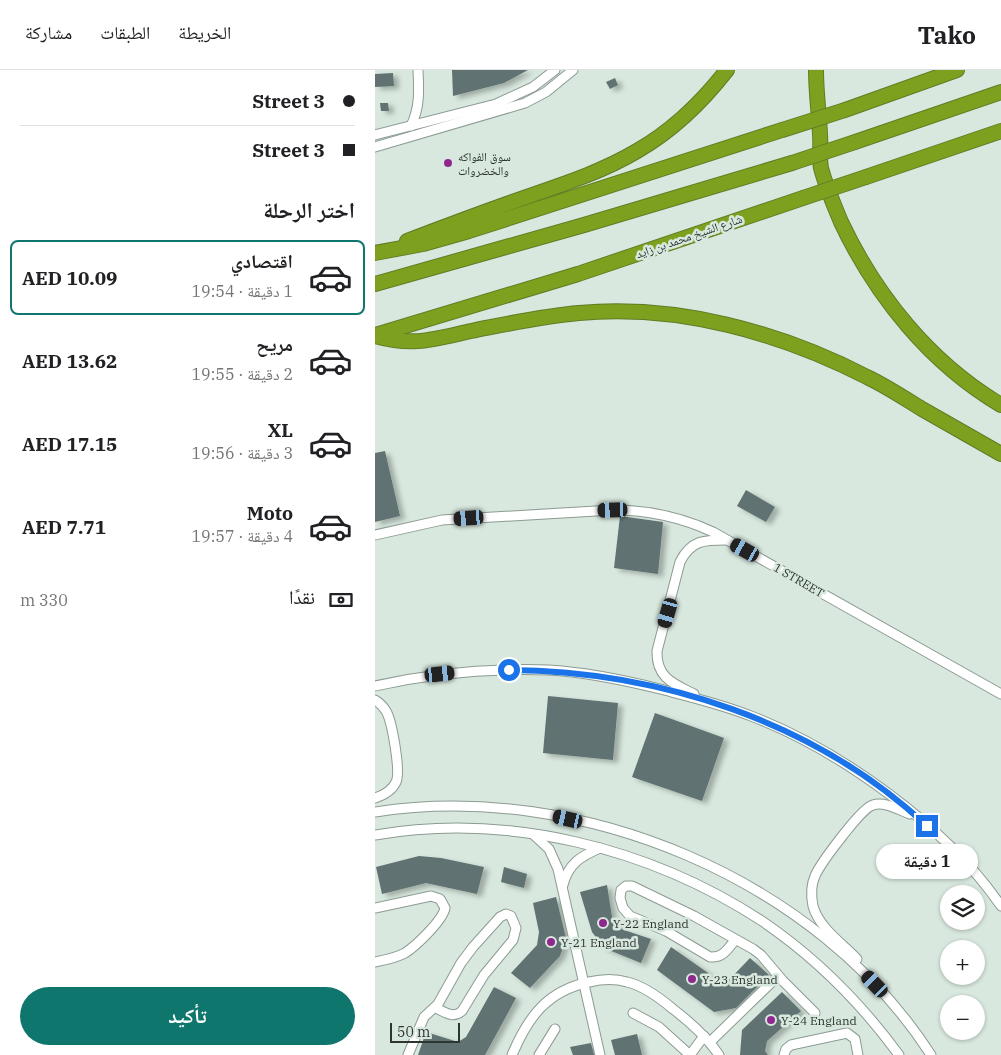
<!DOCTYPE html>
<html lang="ar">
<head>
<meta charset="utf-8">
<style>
  body { margin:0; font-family:"IBM Plex Serif","Noto Naskh Arabic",serif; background:#f2f2f2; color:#202124; direction:rtl; height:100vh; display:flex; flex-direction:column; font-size:19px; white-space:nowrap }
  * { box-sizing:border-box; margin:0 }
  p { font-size:16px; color:#757577 }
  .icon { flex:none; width:28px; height:28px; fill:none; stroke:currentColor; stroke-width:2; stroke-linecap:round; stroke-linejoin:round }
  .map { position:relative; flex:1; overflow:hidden; direction:ltr }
  .details { display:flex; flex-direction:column; background:#fff; width:375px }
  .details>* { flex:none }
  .guide { display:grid; align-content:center; height:110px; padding:0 20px; background:#fff }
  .fabs { position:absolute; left:565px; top:815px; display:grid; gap:10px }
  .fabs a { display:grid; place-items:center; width:45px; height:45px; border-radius:50%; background:#fff; box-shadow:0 1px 4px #0004; font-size:25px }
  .scale { position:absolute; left:15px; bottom:12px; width:70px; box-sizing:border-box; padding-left:5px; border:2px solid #2f3531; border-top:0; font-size:14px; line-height:18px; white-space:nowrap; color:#2f3531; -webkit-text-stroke:4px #d8e8de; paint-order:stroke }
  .end { position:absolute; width:22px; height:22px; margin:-11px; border:6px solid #1a73e8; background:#fff; box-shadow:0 0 0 2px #fff }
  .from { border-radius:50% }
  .bubble { position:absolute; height:35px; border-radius:18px; background:#fff; box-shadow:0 1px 4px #0004; font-size:16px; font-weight:700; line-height:35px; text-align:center; direction:rtl }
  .car { position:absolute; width:15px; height:30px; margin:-15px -8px; border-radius:6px; box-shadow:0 0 4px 1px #0007; background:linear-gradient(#222 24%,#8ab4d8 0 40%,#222 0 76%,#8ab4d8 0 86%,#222 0) }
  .guide b { display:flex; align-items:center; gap:18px; height:48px; font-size:19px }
  .guide b+b { border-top:1px solid #e0e0e0 }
  .guide i { width:12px; height:12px; background:#202124 }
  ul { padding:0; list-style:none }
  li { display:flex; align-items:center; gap:15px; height:75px; margin:0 10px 8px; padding:0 10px; border:2px solid transparent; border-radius:8px }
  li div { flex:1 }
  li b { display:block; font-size:19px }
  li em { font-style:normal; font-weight:700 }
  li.selected { border-color:#0f766e }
  li>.icon { width:45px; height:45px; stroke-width:1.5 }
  h2 { padding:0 20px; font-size:22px; line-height:60px }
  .pay { display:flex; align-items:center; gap:12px; height:55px; padding:0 20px; font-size:19px }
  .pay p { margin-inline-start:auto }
  .cta { display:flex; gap:10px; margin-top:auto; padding:10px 20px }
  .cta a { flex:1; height:58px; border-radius:30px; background:#0f766e; color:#fff; font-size:20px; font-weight:700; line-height:58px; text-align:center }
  header { display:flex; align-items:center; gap:30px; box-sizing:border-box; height:70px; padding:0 25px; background:#fff; border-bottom:1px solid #e0e0e0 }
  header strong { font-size:24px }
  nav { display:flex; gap:28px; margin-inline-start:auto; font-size:18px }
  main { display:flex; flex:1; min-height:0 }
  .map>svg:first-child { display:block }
</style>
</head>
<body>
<header>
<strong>Tako</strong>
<nav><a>الخريطة</a><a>الطبقات</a><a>مشاركة</a></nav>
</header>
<main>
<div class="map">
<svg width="626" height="985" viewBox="0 0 626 985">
  <defs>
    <filter id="shadow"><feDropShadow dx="5" dy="3" stdDeviation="2.5" flood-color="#0004"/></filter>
  </defs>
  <rect width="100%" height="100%" fill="#d8e8de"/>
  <g fill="#607271" filter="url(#shadow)">
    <path d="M77,0H153L129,13L78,26Z"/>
    <path d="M18,3L19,16L0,17V4Z"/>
    <path d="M240,8L243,15L235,19L231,12Z"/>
    <path d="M5,33H13L14,41H6Z"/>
    <path d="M10,381L25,446L0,452V383Z"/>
    <path d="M371,420L400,437L391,452L362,436Z"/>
    <path d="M245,446L288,452L283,504L239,498Z"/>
    <path d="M173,626L243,633L238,690L168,683Z"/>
    <path d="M280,643L349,668L327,731L257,707Z"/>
    <path d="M44,786L66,788L109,797L102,824L51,813L7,824L1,797Z"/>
    <path d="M129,797L152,804L149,818L126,812Z"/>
    <path d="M232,815L237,847L246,859L276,869L266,893L229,878L217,862L205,822Z"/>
    <path d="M181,827L191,868L185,886L155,918L136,903L162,875L164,862L158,833Z"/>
    <path d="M296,877L346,912H352L375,888L394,905L361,938L339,942L282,900Z"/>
    <path d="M119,917L141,928L110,985H43L51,962L83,972L91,967Z"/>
    <path d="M407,922L426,941L392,971L390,981L393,985H365L367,960Z"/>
    <path d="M262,964L267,985H240L236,970Z"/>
    <path d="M216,973L219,985H198L195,977Z"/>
  </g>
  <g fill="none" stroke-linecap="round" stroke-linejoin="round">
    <defs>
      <g id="minor">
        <path d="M36,56C45,37 44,21 43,0"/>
        <path d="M0,65L121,34L158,17L180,0"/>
        <path d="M0,77L150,33L171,22L198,0"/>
        <path d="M0,465L67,450L238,440C274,440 306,447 338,462L626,624"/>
        <path d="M0,616C58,603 113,598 173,600C210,602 249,610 285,619C316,627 346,634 376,646C465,680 572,757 626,836"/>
        <path d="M319,624C299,614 281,608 282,581L305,492C316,470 329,470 351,470"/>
        <path d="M0,630C5,633 8,636 11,641C17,651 26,702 21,712C17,721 9,725 0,728"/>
        <path d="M0,742C205,710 443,809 556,985"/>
        <path d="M0,765C133,742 275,778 387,851C440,887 486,933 524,985"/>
        <path d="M160,766L174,779L183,799L225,985"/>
        <path d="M188,815C193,794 206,786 225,778"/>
        <path d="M0,838L56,826L65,829L70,838C68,850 41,876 30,883C21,888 10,890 0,892"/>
        <path d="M360,870C353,879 348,888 335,887L291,861L255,846L248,838L245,828L246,820L251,816H257L319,846L378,879L386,885L408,911L440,943"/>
        <path d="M482,889C467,873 444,858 438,836C436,826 436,815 440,806C445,794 487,737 498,735C509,731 524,740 535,744"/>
        <path d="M258,943L284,957L315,985L329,966"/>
        <path d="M335,972L403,906"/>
        <path d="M33,985L49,947L63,934L86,893L98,877L125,847L131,844L136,846L141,858L138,870L109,905L87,941C78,949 70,942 61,938"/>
        <path d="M137,985C153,947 172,921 214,912C227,909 239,908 252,912C269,916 285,928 298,939C315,952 332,967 344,985"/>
        <path d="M164,985L180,959"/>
        <path d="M409,985L411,979L416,975L472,963L480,969L483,985"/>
      </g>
      <g id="highway">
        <path d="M441,0C441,22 444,43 445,64C446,75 444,88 446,98C451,117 459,135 466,152C501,226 555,293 626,335"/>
        <path d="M470,40L582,0"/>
        <path d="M480,72L626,22"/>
        <path d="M491,107L626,61"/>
        <path d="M32,171C74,155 117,139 160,124C195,112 230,100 262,81C297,61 327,32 352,0"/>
        <path d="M0,183L48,174L94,161L407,60"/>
        <path d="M0,214L209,155L417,93"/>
        <path d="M0,265L203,204L428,128"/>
        <path d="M0,266C38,277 60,269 96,261C132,254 168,246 204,243C303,234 404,262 492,307C511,316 529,328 547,339C573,354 600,369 626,384"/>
      </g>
    </defs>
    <use href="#minor" stroke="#8c9b92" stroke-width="11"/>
    <use href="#highway" stroke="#627b25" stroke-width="16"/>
    <use href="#minor" stroke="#fff" stroke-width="9"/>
    <use href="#highway" stroke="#7ea01f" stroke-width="14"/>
    <defs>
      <g id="highway-bridge">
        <path d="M407,60L470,40"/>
        <path d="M417,93L480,72"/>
        <path d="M428,128L491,107"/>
      </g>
    </defs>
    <use href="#highway-bridge" stroke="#627b25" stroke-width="16" stroke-linecap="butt"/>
    <use href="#highway-bridge" stroke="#7ea01f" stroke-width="14"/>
  </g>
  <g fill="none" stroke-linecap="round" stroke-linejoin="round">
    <path stroke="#1a73e8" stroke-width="6" d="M134,600C285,601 441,652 552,756"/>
  </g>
  <g fill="#8f288d" stroke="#d8e8de" stroke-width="2">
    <circle cx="73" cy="93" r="5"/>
    <circle cx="228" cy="853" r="5"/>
    <circle cx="176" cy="872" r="5"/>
    <circle cx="317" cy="909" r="5"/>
    <circle cx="396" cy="950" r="5"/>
  </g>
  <g text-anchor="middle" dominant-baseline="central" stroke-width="5" stroke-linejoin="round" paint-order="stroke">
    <g font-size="12" fill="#2f3531" stroke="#d8e8de" text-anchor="start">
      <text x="83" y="86">سوق الفواكه<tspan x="83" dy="14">والخضروات</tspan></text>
      <text x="238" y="853">Y-22 England</text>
      <text x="186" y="872">Y-21 England</text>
      <text x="327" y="909">Y-23 England</text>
      <text x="406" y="950">Y-24 England</text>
    </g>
    <g font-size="12" fill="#2f3531" stroke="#d8e8de">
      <text transform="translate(314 166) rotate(-19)">شارع الشيخ محمد بن زايد</text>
      <text transform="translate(424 510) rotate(30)">1 STREET</text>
    </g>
  </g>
</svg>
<div class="fabs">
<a><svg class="icon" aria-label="layers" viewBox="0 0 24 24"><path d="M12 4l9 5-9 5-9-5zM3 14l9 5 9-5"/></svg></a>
<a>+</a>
<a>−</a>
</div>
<div class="scale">50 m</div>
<i class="end from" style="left:134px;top:600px"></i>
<i class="end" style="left:552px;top:756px"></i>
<div class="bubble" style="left:501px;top:774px;width:102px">1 دقيقة</div>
<i class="car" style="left:238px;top:440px;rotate:268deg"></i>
<i class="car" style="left:94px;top:448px;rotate:266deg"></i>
<i class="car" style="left:370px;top:480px;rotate:299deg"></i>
<i class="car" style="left:293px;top:543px;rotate:196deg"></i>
<i class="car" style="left:65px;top:604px;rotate:84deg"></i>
<i class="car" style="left:193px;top:749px;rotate:283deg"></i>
<i class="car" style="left:500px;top:914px;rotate:316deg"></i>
</div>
<section class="details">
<div class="guide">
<b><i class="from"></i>3 Street</b>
<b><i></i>3 Street</b>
</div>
<h2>اختر الرحلة</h2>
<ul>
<li class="selected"><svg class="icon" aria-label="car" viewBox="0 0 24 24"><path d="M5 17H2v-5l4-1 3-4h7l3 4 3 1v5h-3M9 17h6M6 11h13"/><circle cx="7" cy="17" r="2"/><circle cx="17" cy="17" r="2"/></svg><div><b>اقتصادي</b><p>1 دقيقة · 19:54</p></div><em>AED 10.09</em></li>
<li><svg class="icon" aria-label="car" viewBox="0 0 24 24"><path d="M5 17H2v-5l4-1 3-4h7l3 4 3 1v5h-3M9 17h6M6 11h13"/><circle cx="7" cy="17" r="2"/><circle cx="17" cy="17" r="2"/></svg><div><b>مريح</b><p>2 دقيقة · 19:55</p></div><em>AED 13.62</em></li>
<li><svg class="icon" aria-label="car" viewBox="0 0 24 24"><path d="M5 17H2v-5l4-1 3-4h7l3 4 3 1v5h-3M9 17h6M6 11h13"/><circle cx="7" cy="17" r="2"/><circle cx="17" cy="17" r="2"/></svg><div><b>XL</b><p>3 دقيقة · 19:56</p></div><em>AED 17.15</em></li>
<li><svg class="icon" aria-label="car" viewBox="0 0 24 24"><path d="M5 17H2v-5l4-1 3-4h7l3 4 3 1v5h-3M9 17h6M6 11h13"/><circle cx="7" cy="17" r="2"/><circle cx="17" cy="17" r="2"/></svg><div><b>Moto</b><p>4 دقيقة · 19:57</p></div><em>AED 7.71</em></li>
</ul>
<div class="pay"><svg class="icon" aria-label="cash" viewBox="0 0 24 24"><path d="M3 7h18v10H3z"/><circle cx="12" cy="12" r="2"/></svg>نقدًا<p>330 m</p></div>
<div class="cta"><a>تأكيد</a></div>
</section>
</main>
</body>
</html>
